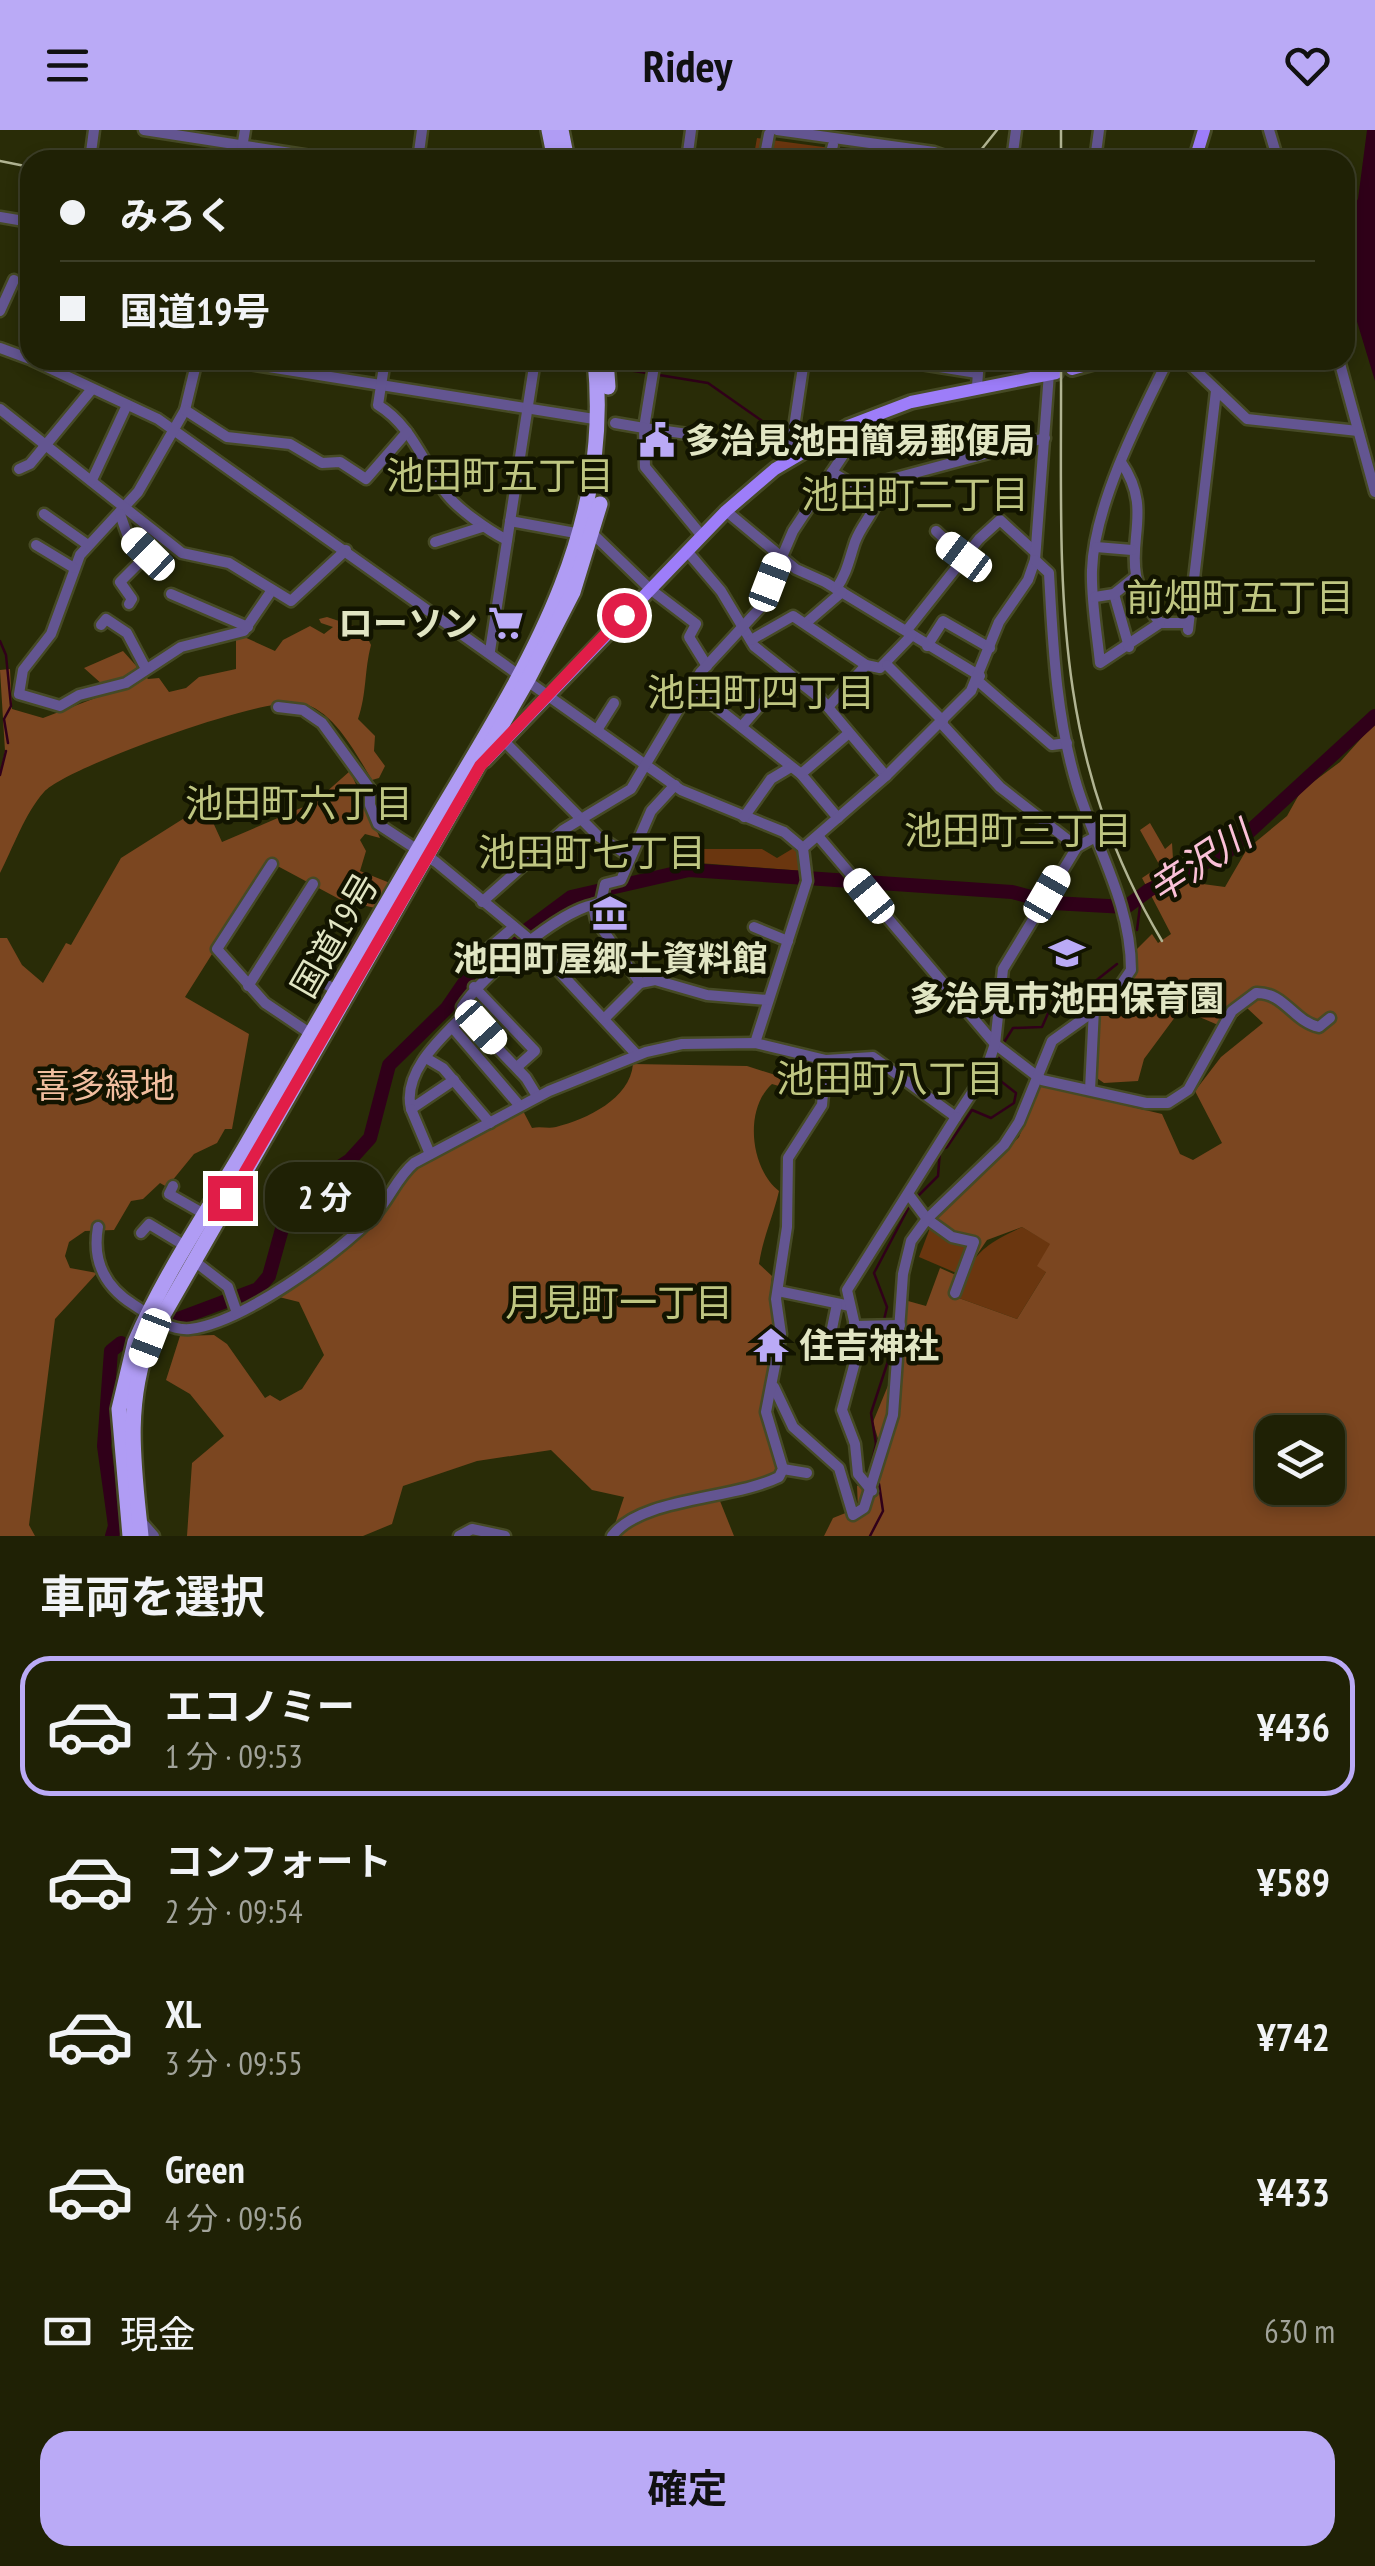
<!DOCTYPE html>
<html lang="ja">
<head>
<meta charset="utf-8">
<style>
  body { margin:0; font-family:"PT Sans Narrow","Noto Sans JP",sans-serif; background:#27290f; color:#f1f3f6; height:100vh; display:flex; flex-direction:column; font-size:38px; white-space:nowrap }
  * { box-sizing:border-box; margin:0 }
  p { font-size:32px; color:#a1a39a }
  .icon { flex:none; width:55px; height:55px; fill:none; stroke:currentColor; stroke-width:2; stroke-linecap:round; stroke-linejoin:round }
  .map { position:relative; height:1406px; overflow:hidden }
  .details { display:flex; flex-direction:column; background:#1f2105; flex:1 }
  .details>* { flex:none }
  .hud { position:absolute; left:20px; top:20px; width:1335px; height:220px; border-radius:30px; box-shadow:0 5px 15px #0003,0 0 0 2px #3c3e27; display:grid; align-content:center; height:220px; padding:0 40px; background:#1f2105 }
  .buttons { position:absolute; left:1255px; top:1285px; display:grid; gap:20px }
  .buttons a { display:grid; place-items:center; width:90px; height:90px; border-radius:20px; background:#1f2105; box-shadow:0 5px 15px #0003,0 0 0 2px #3c3e27; font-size:50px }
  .end { position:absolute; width:45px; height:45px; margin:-22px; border:12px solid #e11d48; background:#fff; box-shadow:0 0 0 5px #fff }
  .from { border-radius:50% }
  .bubble { position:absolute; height:70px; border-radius:30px; background:#1f2105; box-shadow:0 5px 15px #0003,0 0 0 2px #3c3e27; font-size:32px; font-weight:700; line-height:70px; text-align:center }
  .car { position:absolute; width:30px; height:60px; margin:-30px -15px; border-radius:12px; box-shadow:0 0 8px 2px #0007; background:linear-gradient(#fff 24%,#345 0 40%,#fff 0 76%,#345 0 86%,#fff 0) }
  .hud b { display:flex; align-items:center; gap:35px; height:95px; font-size:38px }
  .hud b+b { border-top:2px solid #3c3e27 }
  .hud i { width:25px; height:25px; background:#f1f3f6 }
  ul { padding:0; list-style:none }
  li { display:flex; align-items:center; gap:30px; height:140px; margin:0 20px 15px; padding:0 20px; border:5px solid transparent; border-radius:30px }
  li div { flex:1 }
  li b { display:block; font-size:38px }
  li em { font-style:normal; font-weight:700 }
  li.selected { border-color:#baaaf6 }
  li>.icon { width:90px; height:90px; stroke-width:1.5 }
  h2 { padding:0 40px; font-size:45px; line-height:120px }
  .pay { display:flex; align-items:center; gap:25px; height:110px; padding:0 40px; font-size:38px }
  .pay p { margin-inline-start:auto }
  .action { display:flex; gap:20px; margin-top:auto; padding:20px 40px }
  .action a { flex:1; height:115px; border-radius:30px; background:#baaaf6; color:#111; font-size:40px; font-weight:700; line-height:115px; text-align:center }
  header { display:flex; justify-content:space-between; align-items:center; height:130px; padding:0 40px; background:#baaaf6; color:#111; font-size:45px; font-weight:700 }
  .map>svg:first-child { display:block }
</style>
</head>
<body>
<header><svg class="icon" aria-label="menu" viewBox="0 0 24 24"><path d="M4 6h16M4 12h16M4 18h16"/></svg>Ridey<svg class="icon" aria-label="heart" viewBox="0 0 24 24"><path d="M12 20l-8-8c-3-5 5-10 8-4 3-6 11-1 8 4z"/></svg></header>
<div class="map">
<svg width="1375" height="1406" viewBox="0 0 1375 1406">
  <rect width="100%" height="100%" fill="#292c07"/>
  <g fill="#6a360f">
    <path d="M757,8L920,30H753Z"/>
    <path d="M797,716L804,741L699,733V719H762L777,728Z"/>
    <path d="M1022,1097L1051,1114L1046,1142L1017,1189L956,1167C972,1123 982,1116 1022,1097Z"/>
    <path d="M930,1098L974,1112L961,1145L919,1127Z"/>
  </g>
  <g fill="#7b4620" fill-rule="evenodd">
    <path d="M327,487L363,499L371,515C364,542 367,563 358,589L375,606L374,621L385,636L379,648L372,650C356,624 334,580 301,573C267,565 66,637 44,662C25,683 13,718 0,743V642L5,621L0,540L10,539L12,579L43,588L98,567L103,555L84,538L123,521L148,549L159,548L169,562L186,558L199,547L236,539V509L242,506L275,521L283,510L310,496L324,504L333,497L321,493L319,489Z"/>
    <path d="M1375,593V1406H824L833,1388L858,1378L857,1356L869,1347L879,1312L873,1292L894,1241L908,1171L926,1176L940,1138L958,1146L956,1167L1017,1189L1046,1142L1037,1136L1050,1114L1022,1097L987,1110L972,1132L975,1108L953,1102L937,1089L1019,1007L1039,955L1162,984L1180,1024L1193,1030L1222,1013L1195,961L1221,927L1263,893L1247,878L1225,898L1181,879L1144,929L1138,951L1104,953L1091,944L1097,884L1130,857L1136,820L1152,804L1158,813L1171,804L1142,748L1160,736L1140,700L1150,693L1165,719L1172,713L1173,729L1188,752L1225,757L1247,719L1287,686L1301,661L1340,632ZM1272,1302H1328V1358H1272Z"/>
    <path d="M350,641L380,708L365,704L360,710L366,721L360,741L390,753L375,778L341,770L270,732L185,867L249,904L232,999H225L217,1013L194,1024L167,1057L160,1053L143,1069L131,1071L114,1100L85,1101L69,1112L65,1126L70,1138L97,1143L55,1189L29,1395L35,1406H0V808H7L22,835L43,853L66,813L71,815L121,728L205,675L222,712L315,672Z"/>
    <path d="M633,934L747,936L788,949L820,939L818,949L799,962L772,954C744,979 750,1038 779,1061C773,1087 763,1107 759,1134L772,1146L770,1165L778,1216L761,1284L778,1338L774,1345L718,1366L734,1406H611L624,1367L592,1360L551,1320L477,1331L403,1356L392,1394L363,1406H187L192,1333L224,1306L190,1264L166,1250L180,1206L214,1205L227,1214L265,1268L270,1265L280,1271L302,1259L324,1225L299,1172L275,1166L348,1118L393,1071L406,1044L521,977L532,998C541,996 548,999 556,997C587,989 630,969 633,934Z"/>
  </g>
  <path fill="#300019" d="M1367,0H1375V251L1345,152V74H1355L1358,69Z"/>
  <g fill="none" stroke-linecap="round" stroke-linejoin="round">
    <g stroke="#300019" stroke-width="2.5">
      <path d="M19,144L30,145"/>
      <path d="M565,230L575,232"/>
      <path d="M628,240L647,243"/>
      <path d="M659,245L708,253L785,307"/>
      <path d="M0,511L6,525L11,576L4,589L8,613"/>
      <path d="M0,645L6,621"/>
      <path d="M1137,800L1141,768"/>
      <path d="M1003,914L1013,898L1042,897L1054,870L1079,864L1117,834"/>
      <path d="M915,1069L938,1046L940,1020L947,1017L972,980L991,988L1014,973L1016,963L993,945L1001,921"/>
      <path d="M884,1190L887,1177L874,1143L910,1075"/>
      <path d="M871,1336L876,1314L871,1283L889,1228L878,1201"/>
      <path d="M870,1406L883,1381L879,1354"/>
    </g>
    <g stroke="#300019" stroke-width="14">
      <path d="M178,1189L258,1159L269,1146L282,1099L330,1043L350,1030L370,1008L389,935L447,878L473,840L571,767L689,740L1012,762L1053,773L1126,777L1149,760L1227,722L1375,586"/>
      <path d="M112,1406L115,1396L104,1316L111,1221L121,1213"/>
    </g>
    <defs>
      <g id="minor">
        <path d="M144,0L336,30"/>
        <path d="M777,0L934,22L957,30"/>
        <path d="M1269,0L1278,30"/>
        <path d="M90,30L94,0"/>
        <path d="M240,30L245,0"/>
        <path d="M418,30L422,0"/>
        <path d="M687,30L691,0"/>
        <path d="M764,30L769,4"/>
        <path d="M805,30H813"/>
        <path d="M829,30L833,15"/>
        <path d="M1012,30L1016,0"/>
        <path d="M1095,30L1099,0"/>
        <path d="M0,87L30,92"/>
        <path d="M0,181L14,150"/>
        <path d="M0,218L30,229"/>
        <path d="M32,230L158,289L681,660L784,702L803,718"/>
        <path d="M197,230L185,280L138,362L80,425L51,504L23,540L19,564L60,576L79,565L126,553L181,517L244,501L272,460"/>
        <path d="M224,230L594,289"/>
        <path d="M385,230L378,275C412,296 422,331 445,362C456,378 489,401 507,410"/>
        <path d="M655,230L644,298L695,305"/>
        <path d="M896,230L977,243"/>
        <path d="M1168,230C1139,288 1094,376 1092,440C1091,470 1097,503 1100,533L1160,493H1188"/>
        <path d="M1185,230L1247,289L1358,301"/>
        <path d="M1339,230L1375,362"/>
        <path d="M977,256L979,230"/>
        <path d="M0,279L182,423L229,433L291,471L346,420"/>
        <path d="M185,280L227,307L290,314L322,333L340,332L366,349L407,302"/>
        <path d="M867,289L832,342L858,358L1045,308"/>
        <path d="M615,293L644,298L645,337L702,406"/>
        <path d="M798,325L792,311L804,230"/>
        <path d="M1121,332C1163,393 1105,426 1160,493"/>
        <path d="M19,339L30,334L92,259"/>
        <path d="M92,350L127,275"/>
        <path d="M726,381L796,439L825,452L980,546"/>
        <path d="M44,384L88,415"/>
        <path d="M120,384L127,404L148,424L120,452L132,469L129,474"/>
        <path d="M510,391L581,404"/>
        <path d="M936,401L964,427"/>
        <path d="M593,404L650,459L696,494L689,507L707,536"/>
        <path d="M435,412L482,397"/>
        <path d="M36,415L74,438"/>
        <path d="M1096,417L1132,420"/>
        <path d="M687,421L721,461L754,516L821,569L886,646"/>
        <path d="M836,459C847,443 849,430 855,412C864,388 881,380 878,352"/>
        <path d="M171,464L248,497"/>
        <path d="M1114,464L1129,517"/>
        <path d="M1095,467L1114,464L1134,448"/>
        <path d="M806,493L842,462"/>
        <path d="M101,495L106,489L127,503L146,539"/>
        <path d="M907,500L979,409L1000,390L1035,422"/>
        <path d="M1188,500L1216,261"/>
        <path d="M751,510L793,486L866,535L880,538L912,505"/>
        <path d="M927,516L943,491L990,518"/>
        <path d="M490,521L535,230"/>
        <path d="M887,535L943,591"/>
        <path d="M978,551L1052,615L1067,613"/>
        <path d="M692,558L801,644L838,688"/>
        <path d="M829,576L866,535"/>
        <path d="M278,577L303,580L322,593L370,659V675L378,694L436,732L528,808L637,925"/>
        <path d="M941,593L1000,657L1077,717L1097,706"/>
        <path d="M742,596L788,543"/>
        <path d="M597,600L614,573"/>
        <path d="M504,611L598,706L629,726"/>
        <path d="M801,644L849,603"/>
        <path d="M744,687L771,649L791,637"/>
        <path d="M818,706L995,914L1042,950L1146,973H1168L1188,960L1232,881L1256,863C1284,862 1293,891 1319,897L1330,888"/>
        <path d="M803,718L886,646L971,561L999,492L1028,450L1035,430L1049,243"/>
        <path d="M272,734L217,819L265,873L311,904"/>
        <path d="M482,772L563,700L631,659L700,543L760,478L793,401L832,342"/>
        <path d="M593,775L601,772L605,754L621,750L651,681L675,655"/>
        <path d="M754,797L788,811"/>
        <path d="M481,825L514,797"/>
        <path d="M306,840L336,861"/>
        <path d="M248,856L313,754"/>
        <path d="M474,857L535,921L517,937"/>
        <path d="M465,884L526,948L537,966"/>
        <path d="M604,889L640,853"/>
        <path d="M452,897L519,975"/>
        <path d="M755,913L807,751L803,718"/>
        <path d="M426,928L443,938L490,993"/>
        <path d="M454,950L411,979C402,942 441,908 465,884L462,877C479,849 559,781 593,775L596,790L640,853L655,850L707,865L768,870"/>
        <path d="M1090,960L1094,879"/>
        <path d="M411,979L430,1024"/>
        <path d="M173,1056L169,1064L206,1085"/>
        <path d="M909,1065L927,1089L952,1107L974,1112L955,1163"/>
        <path d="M98,1097C92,1131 105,1157 134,1175C150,1185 169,1201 190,1199C242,1193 335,1125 372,1088C389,1071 396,1048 414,1033L549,961L646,922L682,914L755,913L826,930L873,927L956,987L985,943L995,914L1003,839L1077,717"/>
        <path d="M141,1103L149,1094L187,1117"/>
        <path d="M193,1130L228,1157L237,1183"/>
        <path d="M778,1161L850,1176"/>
        <path d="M855,1196L900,1195"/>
        <path d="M828,1218L837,1174"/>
        <path d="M774,1257L793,1297L839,1338L853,1385L864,1378L893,1285L903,1144L911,1111L927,1089L1004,1015L1019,992L1052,911L1111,869L1131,840C1131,773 1096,718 1077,656C1056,587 1053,515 1049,443L1035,430"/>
        <path d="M783,1339L807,1343"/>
        <path d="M872,1361L858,1344L855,1314L842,1280L855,1232L854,1191L847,1160L956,987"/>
        <path d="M140,1390L154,1406"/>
        <path d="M459,1406L472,1399L505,1406"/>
        <path d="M612,1406C641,1367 733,1370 779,1347L783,1339L766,1282L781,1204L776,1169L787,1097L788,1028L822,975L826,930"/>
      </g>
      <g id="major">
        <path d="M1195,30L1204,0"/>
        <path d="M1072,239L1104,230"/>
        <path d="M485,631L726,381L775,339L848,296L911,272L1056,243"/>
      </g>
      <g id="highway">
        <path d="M549,0L555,30"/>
        <path d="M561,0L567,30"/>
        <path d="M606,230L608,257"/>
        <path d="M130,1406L119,1279L135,1212C165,1143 209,1079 247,1014C307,912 366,808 426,706C516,553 614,415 595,230"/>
        <path d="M141,1406C134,1337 124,1275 150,1208L528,549L573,462L600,374"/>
      </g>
    </defs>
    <use href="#minor" stroke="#464a25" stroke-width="15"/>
    <use href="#major" stroke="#464a25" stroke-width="18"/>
    <use href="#highway" stroke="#464a25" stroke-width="20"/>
    <use href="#minor" stroke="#635591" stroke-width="10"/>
    <use href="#major" stroke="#9d7df9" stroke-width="12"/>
    <use href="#highway" stroke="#b09cf4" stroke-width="15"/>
    <g stroke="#b1b492" stroke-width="2.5">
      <path d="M1061,0V30"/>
      <path d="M973,30L997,0"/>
      <path d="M0,31L30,37"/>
      <path d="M1061,230C1062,444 1047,618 1162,811"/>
    </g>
  </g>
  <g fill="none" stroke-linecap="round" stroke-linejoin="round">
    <path stroke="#e11d48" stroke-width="12" d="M230,1068L480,636L624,485"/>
  </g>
  <defs>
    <symbol id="civic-bare" viewBox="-9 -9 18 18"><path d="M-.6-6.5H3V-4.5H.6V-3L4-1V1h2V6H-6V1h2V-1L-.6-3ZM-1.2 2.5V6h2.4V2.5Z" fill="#baaaf6" stroke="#121400" stroke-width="2.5" paint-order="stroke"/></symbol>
    <symbol id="supermarket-bare" viewBox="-9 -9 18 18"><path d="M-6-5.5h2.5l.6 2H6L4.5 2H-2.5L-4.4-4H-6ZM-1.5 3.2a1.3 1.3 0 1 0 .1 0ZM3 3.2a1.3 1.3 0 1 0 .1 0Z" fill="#baaaf6" stroke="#121400" stroke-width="2.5" paint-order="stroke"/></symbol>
    <symbol id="museum-bare" viewBox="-9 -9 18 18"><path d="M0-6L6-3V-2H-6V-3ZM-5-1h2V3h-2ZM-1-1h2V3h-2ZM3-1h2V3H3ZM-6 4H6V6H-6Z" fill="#baaaf6" stroke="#121400" stroke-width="2.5" paint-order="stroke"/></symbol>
    <symbol id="school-bare" viewBox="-9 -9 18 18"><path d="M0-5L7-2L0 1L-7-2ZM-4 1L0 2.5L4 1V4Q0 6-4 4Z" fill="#baaaf6" stroke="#121400" stroke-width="2.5" paint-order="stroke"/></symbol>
    <symbol id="temple-bare" viewBox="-9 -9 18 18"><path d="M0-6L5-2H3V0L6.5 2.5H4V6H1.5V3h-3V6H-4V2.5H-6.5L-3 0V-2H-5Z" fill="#baaaf6" stroke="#121400" stroke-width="2.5" paint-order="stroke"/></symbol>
  </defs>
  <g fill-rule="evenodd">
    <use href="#civic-bare" x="632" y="285" width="50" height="50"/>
    <use href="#supermarket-bare" x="481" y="468" width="50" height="50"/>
    <use href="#museum-bare" x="585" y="758" width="50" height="50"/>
    <use href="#school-bare" x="1042" y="798" width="50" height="50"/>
    <use href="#temple-bare" x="746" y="1190" width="50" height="50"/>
  </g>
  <g text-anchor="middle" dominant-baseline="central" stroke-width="9" stroke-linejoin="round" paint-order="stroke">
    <g font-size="35" font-weight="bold" fill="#e1e5c3" stroke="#121400" text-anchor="start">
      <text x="685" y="310">多治見池田簡易郵便局</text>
      <text x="478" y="493" text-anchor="end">ローソン</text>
      <text x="610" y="828" text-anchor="middle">池田町屋郷土資料館</text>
      <text x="1067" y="868" text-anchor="middle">多治見市池田保育園</text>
      <text x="799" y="1215">住吉神社</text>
    </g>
    <g font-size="35" fill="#e1e5c3" stroke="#121400">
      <text transform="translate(334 805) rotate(-60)">国道19号</text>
    </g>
    <g font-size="35" fill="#f1be9f" stroke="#121400">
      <text x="105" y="955">喜多緑地</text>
    </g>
    <g font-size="38" fill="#bfc681" stroke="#121400">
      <text x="500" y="344">池田町五丁目</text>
      <text x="915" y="363">池田町二丁目</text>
      <text x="1240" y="466">前畑町五丁目</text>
      <text x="761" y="561">池田町四丁目</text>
      <text x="299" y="672">池田町六丁目</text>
      <text x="1018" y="699">池田町三丁目</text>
      <text x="592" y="721">池田町七丁目</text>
      <text x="890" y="947">池田町八丁目</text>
      <text x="619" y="1171">月見町一丁目</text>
    </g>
    <g font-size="38" font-style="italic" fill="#fbc1d8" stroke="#121400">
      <text transform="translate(1199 731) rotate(-33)">辛沢川</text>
    </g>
  </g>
</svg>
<div class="buttons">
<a><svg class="icon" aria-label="layers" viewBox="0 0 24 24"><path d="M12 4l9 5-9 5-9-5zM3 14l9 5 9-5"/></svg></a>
</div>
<i class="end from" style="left:624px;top:485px"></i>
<i class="end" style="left:230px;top:1068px"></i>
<div class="bubble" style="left:265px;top:1032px;width:120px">2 分</div>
<i class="car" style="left:148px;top:424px;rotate:314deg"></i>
<i class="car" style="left:964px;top:427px;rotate:307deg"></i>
<i class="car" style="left:770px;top:452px;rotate:21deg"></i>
<i class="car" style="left:1047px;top:764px;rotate:30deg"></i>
<i class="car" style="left:869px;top:766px;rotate:321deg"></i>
<i class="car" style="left:481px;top:897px;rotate:138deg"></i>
<i class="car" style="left:150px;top:1208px;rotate:201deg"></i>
<div class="hud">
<b><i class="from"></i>みろく</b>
<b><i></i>国道19号</b>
</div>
</div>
<section class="details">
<h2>車両を選択</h2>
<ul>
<li class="selected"><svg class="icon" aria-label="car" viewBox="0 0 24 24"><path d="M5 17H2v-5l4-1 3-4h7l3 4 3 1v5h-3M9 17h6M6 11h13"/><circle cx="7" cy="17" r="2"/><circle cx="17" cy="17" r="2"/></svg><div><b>エコノミー</b><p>1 分 · 09:53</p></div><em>¥436</em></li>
<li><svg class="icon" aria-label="car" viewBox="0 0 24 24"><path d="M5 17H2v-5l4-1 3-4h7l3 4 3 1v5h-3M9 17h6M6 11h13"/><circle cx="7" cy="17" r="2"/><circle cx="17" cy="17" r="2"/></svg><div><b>コンフォート</b><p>2 分 · 09:54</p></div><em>¥589</em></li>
<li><svg class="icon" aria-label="car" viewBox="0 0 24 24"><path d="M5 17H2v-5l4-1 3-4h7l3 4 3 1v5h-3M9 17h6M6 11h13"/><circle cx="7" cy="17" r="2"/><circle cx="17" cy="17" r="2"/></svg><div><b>XL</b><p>3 分 · 09:55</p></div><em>¥742</em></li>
<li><svg class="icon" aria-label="car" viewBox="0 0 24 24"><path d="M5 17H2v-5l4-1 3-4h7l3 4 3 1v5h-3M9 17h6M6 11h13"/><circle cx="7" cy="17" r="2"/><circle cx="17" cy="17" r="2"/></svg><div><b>Green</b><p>4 分 · 09:56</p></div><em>¥433</em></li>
</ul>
<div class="pay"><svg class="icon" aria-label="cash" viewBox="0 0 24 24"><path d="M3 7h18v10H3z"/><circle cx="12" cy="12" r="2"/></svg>現金<p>630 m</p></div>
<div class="action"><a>確定</a></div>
</section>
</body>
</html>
